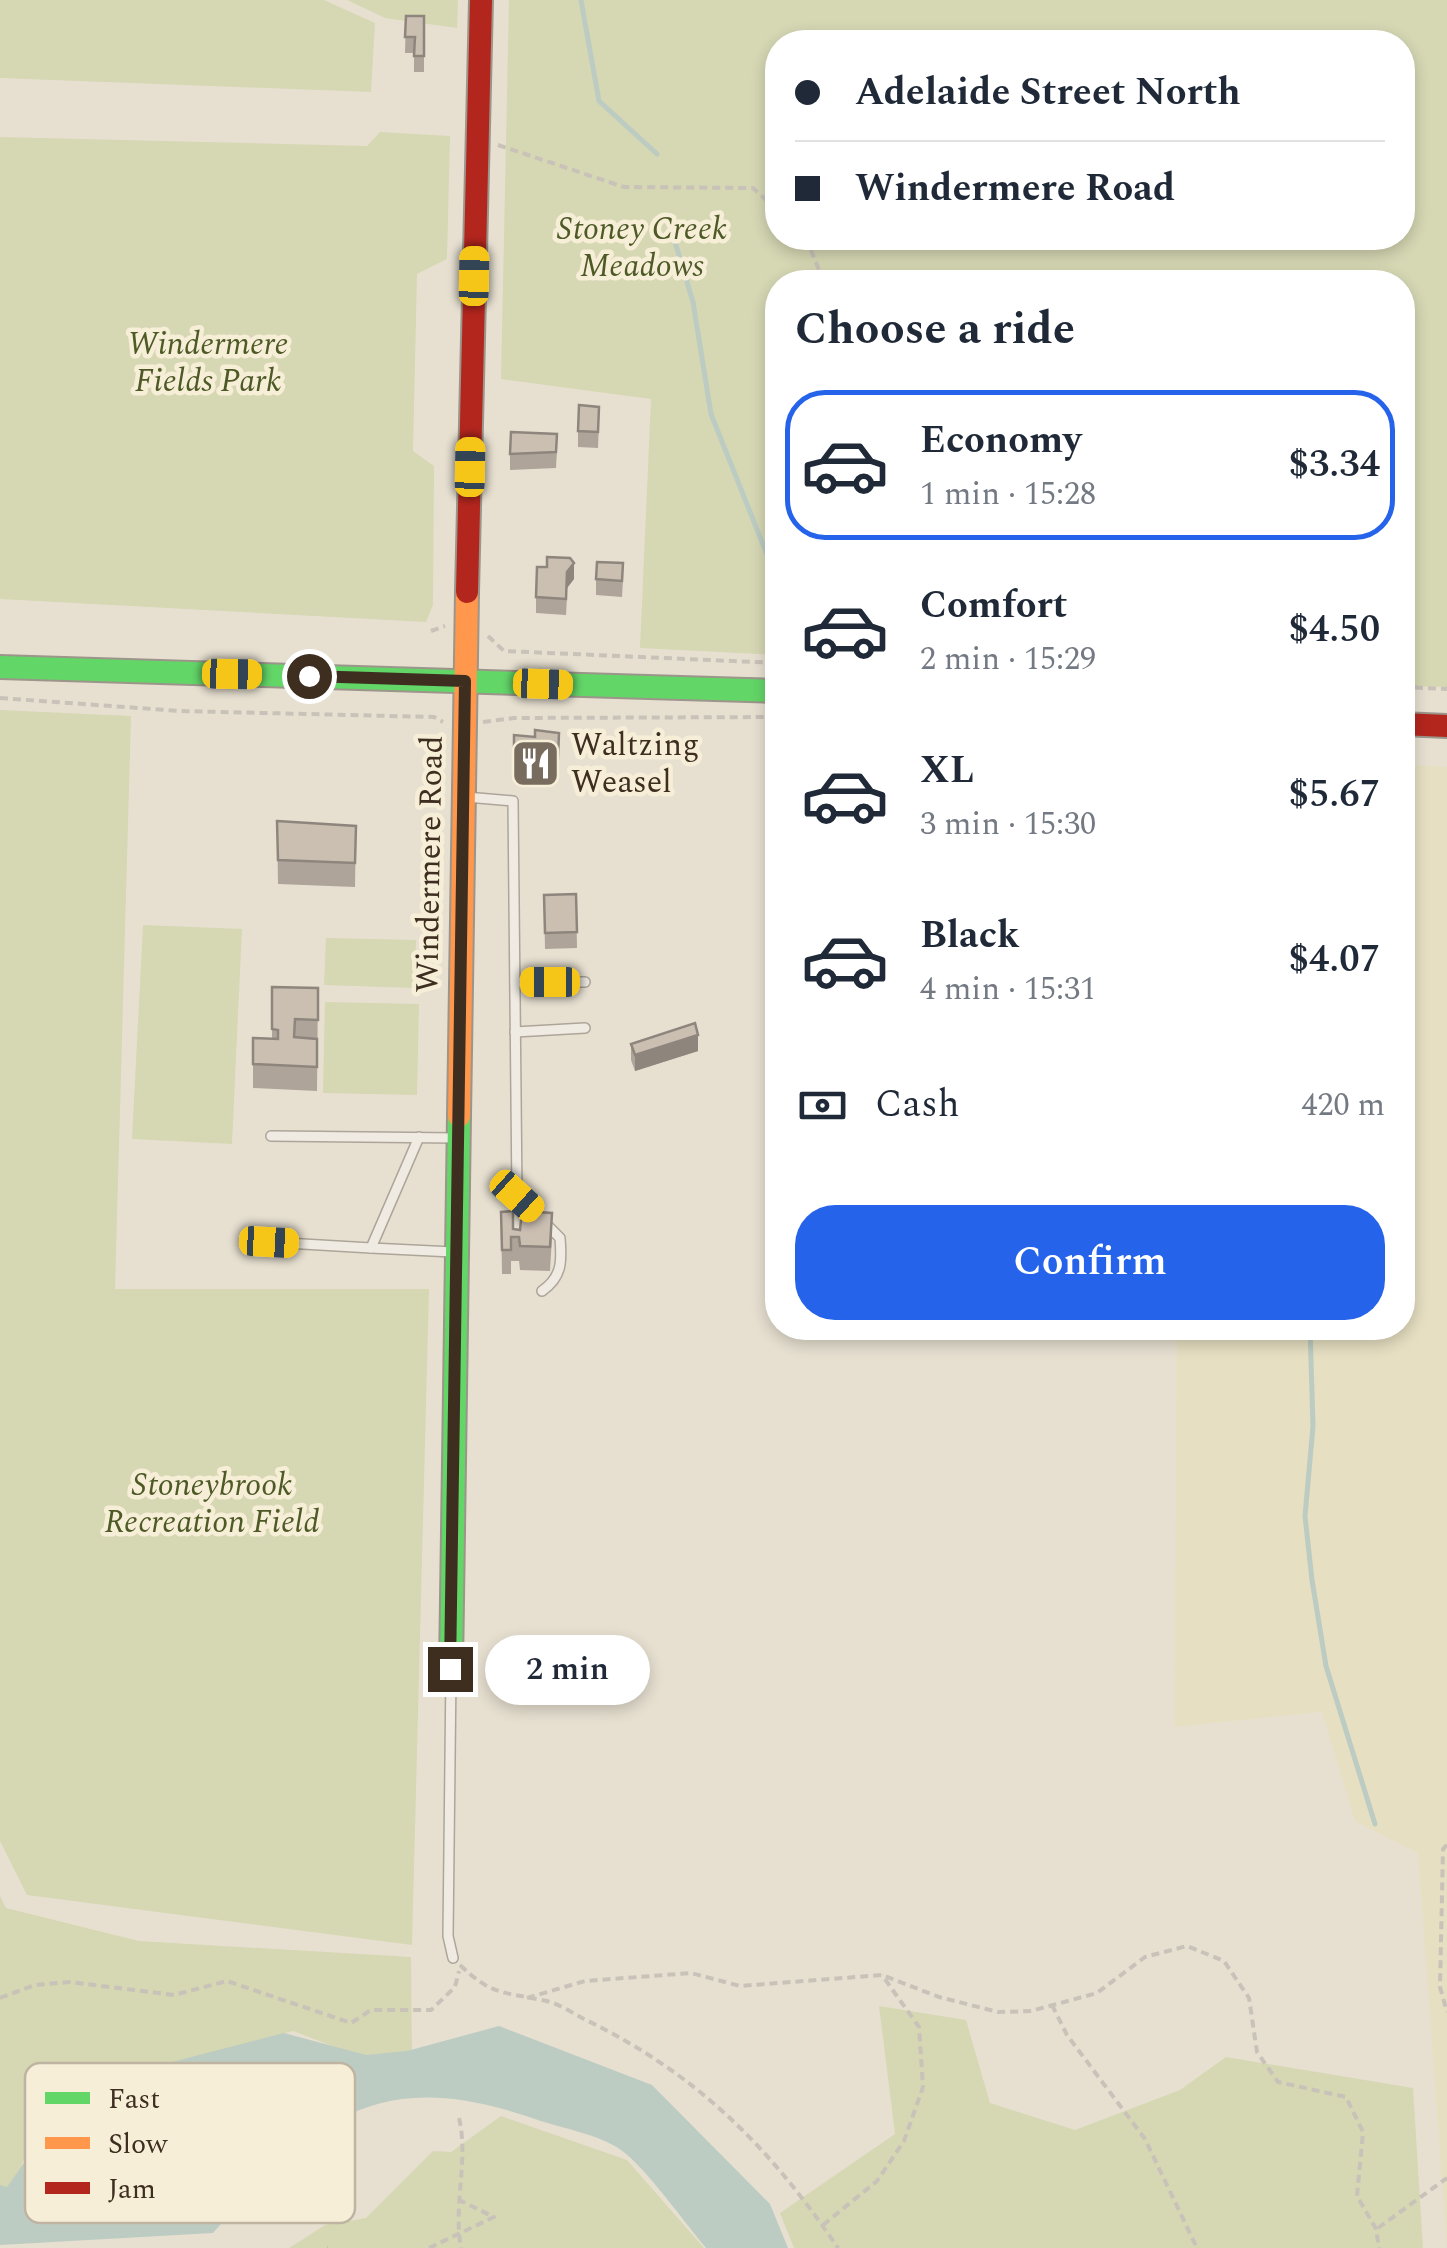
<!DOCTYPE html>
<html lang="en">
<head>
<meta charset="utf-8">
<style>
  body { margin:0; font-family:Spectral,serif; background:#f6f6f7; color:#1f2937; height:100vh; display:flex; flex-direction:column; font-size:38px; white-space:nowrap }
  * { box-sizing:border-box; margin:0 }
  p { font-size:32px; color:#747a83 }
  .icon { flex:none; width:55px; height:55px; fill:none; stroke:currentColor; stroke-width:2; stroke-linecap:round; stroke-linejoin:round }
  .map { position:relative; flex:1; overflow:hidden }
  .panel { position:absolute; left:765px; top:270px; width:650px; height:1070px; display:flex; flex-direction:column; background:#fff; border-radius:40px; box-shadow:0 5px 15px #0003 }
  .panel>* { flex:none }
  .banner { position:absolute; left:765px; top:30px; width:650px; height:220px; border-radius:40px; box-shadow:0 5px 15px #0003; display:grid; align-content:center; height:220px; padding:0 30px; background:#fff }
  .end { position:absolute; width:45px; height:45px; margin:-22px; border:12px solid #3d2e20; background:#fff; box-shadow:0 0 0 5px #fff }
  .from { border-radius:50% }
  .bubble { position:absolute; height:70px; border-radius:35px; background:#fff; box-shadow:0 5px 15px #0003; font-size:32px; font-weight:600; line-height:70px; text-align:center }
  .car { position:absolute; width:30px; height:60px; margin:-30px -15px; border-radius:12px; box-shadow:0 0 8px 2px #0007; background:linear-gradient(#f5c518 24%,#345 0 40%,#f5c518 0 76%,#345 0 86%,#f5c518 0) }
  .banner b { display:flex; align-items:center; gap:35px; height:95px; font-size:38px }
  .banner b+b { border-top:2px solid #e0e1e3 }
  .banner i { width:25px; height:25px; background:#1f2937 }
  ul { padding:0; list-style:none }
  li { display:flex; align-items:center; gap:30px; height:150px; margin:0 20px 15px; padding:0 10px; border:5px solid transparent; border-radius:40px }
  li div { flex:1 }
  li b { display:block; font-size:38px }
  li em { font-style:normal; font-weight:600 }
  li.active { border-color:#2563eb }
  li>.icon { width:90px; height:90px; stroke-width:1.5 }
  h2 { padding:0 30px; font-size:45px; line-height:120px }
  .pay { display:flex; align-items:center; gap:25px; height:110px; padding:0 30px; font-size:38px }
  .pay p { margin-inline-start:auto }
  .cta { display:flex; gap:20px; margin-top:auto; padding:20px 30px }
  .cta a { flex:1; height:115px; border-radius:40px; background:#2563eb; color:#fff; font-size:40px; font-weight:600; line-height:115px; text-align:center }
  .map>svg:first-child { display:block }
</style>
</head>
<body>
<div class="map">
<svg width="1447" height="2248" viewBox="0 0 1447 2248">
  <rect width="100%" height="100%" fill="#e7e0d1"/>
  <path fill="#e6dfc2" d="M1403,764L1447,767V2248L1418,1853L1355,1821L1322,1712L1174,1727L1177,1328H1402Z"/>
  <g fill="#d6d7b3" fill-rule="evenodd">
    <path d="M0,0H324L375,23L371,92L0,78Z"/>
    <path d="M347,0H458L457,28L385,18Z"/>
    <path d="M509,0H1447V687L1403,686L1402,282H778L777,655L640,648L651,399L501,379ZM778,42H1402V238H778Z"/>
    <path d="M380,132L450,136L447,259L417,274L413,451L434,466L433,605L426,622L0,599V137L367,146Z"/>
    <path d="M0,710L131,716L115,1289H429L412,1945L27,1895L0,1841Z"/>
    <path d="M143,925L242,929L232,1144L132,1139Z"/>
    <path d="M326,938L416,940L415,988L324,985Z"/>
    <path d="M325,1002L419,1004L417,1095L323,1093Z"/>
    <path d="M0,1896L6,1908L139,1941L411,1957L412,2057L372,2061L293,2031L177,2063L23,2161L15,2195L0,2189Z"/>
    <path d="M879,2006L966,2020L990,2103L1075,2130L1180,2090L1226,2057L1413,2088L1423,2248H794L780,2213L895,2134Z"/>
    <path d="M501,2116L627,2160L704,2248H289L325,2225L366,2218L433,2151L451,2152Z"/>
  </g>
  <path fill="#bcccc2" d="M499,2026L652,2085L770,2204L788,2248H706C684,2222 646,2168 621,2150C599,2134 560,2128 535,2119C377,2064 316,2119 213,2233L0,2245V2185L7,2187L29,2156L172,2062L284,2033L366,2055L407,2051Z"/>
  <g fill="none" stroke-linecap="round" stroke-linejoin="round">
    <g stroke="#bcccc2" stroke-width="5">
      <path d="M581,0L599,101L657,154"/>
      <path d="M667,215L693,302L711,414L778,582"/>
      <path d="M1310,1328L1313,1426L1305,1516L1312,1580L1326,1666L1375,1824"/>
    </g>
    <defs>
      <g id="lane">
        <path d="M466,797L513,801L517,1195L560,1238C562,1262 562,1277 542,1291"/>
        <path d="M515,982H585"/>
        <path d="M515,1032L585,1028"/>
        <path d="M271,1136L456,1138"/>
        <path d="M419,1137L371,1248L453,1252"/>
        <path d="M269,1242L371,1248"/>
        <path d="M451,1672L448,1936L453,1958"/>
      </g>
      <g id="fast">
        <path d="M0,667L778,691"/>
        <path d="M451,1669L459,1116"/>
      </g>
      <path id="slow" d="M459,1116L467,592"/>
      <g id="jam">
        <path d="M467,592L481,0"/>
        <path d="M1402,724L1447,726"/>
      </g>
    </defs>
    <use href="#lane" stroke="#ada599" stroke-width="12"/>
    <use href="#fast" stroke="#9c958a" stroke-width="26"/>
    <use href="#slow" stroke="#9c958a" stroke-width="26"/>
    <use href="#jam" stroke="#9c958a" stroke-width="26"/>
    <g stroke="#c8c2b9" stroke-width="4" stroke-dasharray="8 5" stroke-linecap="butt">
      <path d="M498,145L624,187L753,188L778,211"/>
      <path d="M806,238L824,282"/>
      <path d="M431,631L445,626"/>
      <path d="M488,636L504,651L778,663"/>
      <path d="M1402,687L1447,689"/>
      <path d="M0,698L180,711L434,717L443,722"/>
      <path d="M483,722L514,718L778,717"/>
      <path d="M1447,1845L1443,1849L1440,1987L1447,2012"/>
      <path d="M460,1965C491,1995 503,1992 542,2000C556,2002 571,2012 584,2019C696,2073 769,2146 838,2248"/>
      <path d="M0,1998L35,1985L70,1982L174,1995L227,1981L351,2023L371,2010H431L455,1987L459,1971"/>
      <path d="M527,1998L585,1981L691,1973L740,1986L882,1975L939,1997L998,2012L1031,2011L1097,1993L1145,1957L1187,1946L1224,1961L1249,1998L1257,2052L1278,2082L1346,2097L1363,2132L1357,2196L1376,2229L1379,2248"/>
      <path d="M1052,2005L1067,2035L1145,2139L1197,2248"/>
      <path d="M459,2118C469,2160 453,2202 461,2248"/>
      <path d="M823,2225L877,2181L904,2141L923,2087L919,2027L882,1975"/>
      <path d="M1378,2228L1447,2178"/>
      <path d="M327,2248H328"/>
      <path d="M429,2248L494,2217L459,2200"/>
    </g>
    <use href="#lane" stroke="#efebe3" stroke-width="9"/>
    <use href="#fast" stroke="#63d668" stroke-width="22"/>
    <use href="#slow" stroke="#ff974d" stroke-width="22"/>
    <use href="#jam" stroke="#b3261e" stroke-width="22"/>
  </g>
  <g fill="#afa499">
    <path d="M406,16H424V72H414V53H405Z"/>
    <path d="M599,422L598,448L578,447V431Z"/>
    <path d="M557,450L556,468L510,470V454Z"/>
    <path d="M574,579L567,588L566,615L536,613V597Z"/>
    <path d="M596,579H623L622,597L596,595Z"/>
    <path d="M559,733L558,774L541,772L540,784L514,783V735L535,737Z"/>
    <path d="M277,821L356,826L355,887L278,884Z"/>
    <path d="M576,894L577,948L545,949L544,895Z"/>
    <path d="M272,987L318,988L317,1091L253,1088V1038H272Z"/>
    <path d="M631,1044L698,1051L635,1071L631,1060Z"/>
    <path d="M501,1212L513,1229L552,1237L550,1271L520,1270L519,1261H511V1274H502Z"/>
  </g>
  <g fill="#8e867d">
    <path d="M574,563V579L567,588L566,615L567,572Z"/>
    <path d="M698,1035V1051L635,1071V1055Z"/>
  </g>
  <g fill="#cbbfb2" stroke="#8e867d" stroke-width="2.5">
    <path d="M406,16H424V56H414L415,37H405Z"/>
    <path d="M579,405L599,407L598,432L578,431Z"/>
    <path d="M511,432L557,434L556,452L510,454Z"/>
    <path d="M547,557L570,558L574,563L567,572L566,599L536,597L537,567H547Z"/>
    <path d="M597,562L623,563L622,581L596,579Z"/>
    <path d="M535,730L559,733L558,758L541,756L540,768L514,767V735L535,737Z"/>
    <path d="M277,821L356,826L355,863L278,860Z"/>
    <path d="M576,894L577,932L545,933L544,895Z"/>
    <path d="M272,987L318,988V1020L295,1019L294,1037L317,1039V1067L253,1064V1038L278,1039V1030L272,1029Z"/>
    <path d="M695,1023L698,1035L635,1055L631,1044Z"/>
    <path d="M513,1211V1229L520,1230L522,1211L552,1213L550,1247L520,1246L519,1237H511V1250H502L501,1212Z"/>
  </g>
  <g fill="none" stroke-linecap="round" stroke-linejoin="round">
    <path stroke="#3d2e20" stroke-width="12" d="M309,676L465,681L450,1669"/>
  </g>
  <defs>
    <symbol id="restaurant-square" viewBox="-11 -11 22 22"><rect x="-9" y="-9" width="18" height="18" rx="4" fill="#786c5e" stroke="#f7eed8"/><path d="M-5-6h1v4h1v-4h1v4h1v-4h1v5L-1.5 .5V6h-2V.5L-5-1ZM5-6V6H3V1.5H1.5Q1.5-4 5-6Z" fill="#fff"/></symbol>
  </defs>
  <g fill-rule="evenodd">
    <use href="#restaurant-square" x="508" y="736" width="55" height="55"/>
  </g>
  <g text-anchor="middle" dominant-baseline="central" stroke-width="9" stroke-linejoin="round" paint-order="stroke">
    <g font-size="32" font-style="italic" fill="#4d5a26" stroke="#f7eed8">
      <text x="642" y="229">Stoney Creek<tspan x="642" dy="37">Meadows</tspan></text>
      <text x="208" y="344">Windermere<tspan x="208" dy="37">Fields Park</tspan></text>
      <text x="212" y="1485">Stoneybrook<tspan x="212" dy="37">Recreation Field</tspan></text>
    </g>
    <g font-size="32" fill="#3d2e20" stroke="#f7eed8" text-anchor="start">
      <text x="571" y="745">Waltzing<tspan x="571" dy="37">Weasel</tspan></text>
    </g>
    <g font-size="32" fill="#3d2e20" stroke="#f7eed8">
      <text transform="translate(430 864) rotate(-89)">Windermere Road</text>
    </g>
  </g>
  <rect x="25" y="2063" width="330" height="160" rx="15" fill="#f7eed8" stroke="#bfb4a1" stroke-width="2.5"/>
  <rect x="45" y="2092" width="45" height="12" fill="#63d668"/>
  <rect x="45" y="2137" width="45" height="12" fill="#ff974d"/>
  <rect x="45" y="2182" width="45" height="12" fill="#b3261e"/>
  <g font-size="28" fill="#3d2e20">
    <text x="108" y="2108">Fast</text>
    <text x="108" y="2153">Slow</text>
    <text x="108" y="2198">Jam</text>
  </g>
</svg>
<i class="end from" style="left:309px;top:676px"></i>
<i class="end" style="left:450px;top:1669px"></i>
<div class="bubble" style="left:485px;top:1635px;width:165px">2 min</div>
<i class="car" style="left:474px;top:276px;rotate:1deg"></i>
<i class="car" style="left:470px;top:467px;rotate:1deg"></i>
<i class="car" style="left:232px;top:674px;rotate:91deg"></i>
<i class="car" style="left:543px;top:684px;rotate:92deg"></i>
<i class="car" style="left:550px;top:982px;rotate:270deg"></i>
<i class="car" style="left:517px;top:1196px;rotate:132deg"></i>
<i class="car" style="left:269px;top:1242px;rotate:93deg"></i>
<div class="banner">
<b><i class="from"></i>Adelaide Street North</b>
<b><i></i>Windermere Road</b>
</div>
<section class="panel">
<h2>Choose a ride</h2>
<ul>
<li class="active"><svg class="icon" aria-label="car" viewBox="0 0 24 24"><path d="M5 17H2v-5l4-1 3-4h7l3 4 3 1v5h-3M9 17h6M6 11h13"/><circle cx="7" cy="17" r="2"/><circle cx="17" cy="17" r="2"/></svg><div><b>Economy</b><p>1 min · 15:28</p></div><em>$3.34</em></li>
<li><svg class="icon" aria-label="car" viewBox="0 0 24 24"><path d="M5 17H2v-5l4-1 3-4h7l3 4 3 1v5h-3M9 17h6M6 11h13"/><circle cx="7" cy="17" r="2"/><circle cx="17" cy="17" r="2"/></svg><div><b>Comfort</b><p>2 min · 15:29</p></div><em>$4.50</em></li>
<li><svg class="icon" aria-label="car" viewBox="0 0 24 24"><path d="M5 17H2v-5l4-1 3-4h7l3 4 3 1v5h-3M9 17h6M6 11h13"/><circle cx="7" cy="17" r="2"/><circle cx="17" cy="17" r="2"/></svg><div><b>XL</b><p>3 min · 15:30</p></div><em>$5.67</em></li>
<li><svg class="icon" aria-label="car" viewBox="0 0 24 24"><path d="M5 17H2v-5l4-1 3-4h7l3 4 3 1v5h-3M9 17h6M6 11h13"/><circle cx="7" cy="17" r="2"/><circle cx="17" cy="17" r="2"/></svg><div><b>Black</b><p>4 min · 15:31</p></div><em>$4.07</em></li>
</ul>
<div class="pay"><svg class="icon" aria-label="cash" viewBox="0 0 24 24"><path d="M3 7h18v10H3z"/><circle cx="12" cy="12" r="2"/></svg>Cash<p>420 m</p></div>
<div class="cta"><a>Confirm</a></div>
</section>
</div>
</body>
</html>
